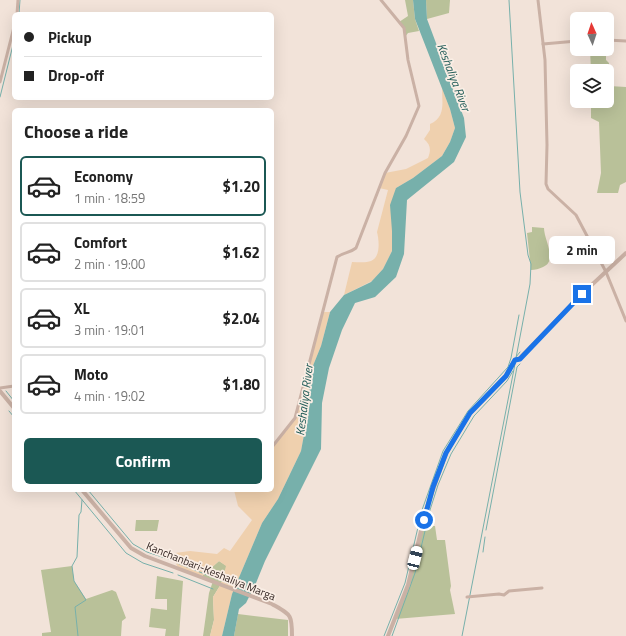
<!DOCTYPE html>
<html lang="en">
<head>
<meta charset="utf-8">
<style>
  body { margin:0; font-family:"Titillium Web",sans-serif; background:#f2f2f2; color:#222; height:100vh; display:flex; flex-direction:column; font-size:15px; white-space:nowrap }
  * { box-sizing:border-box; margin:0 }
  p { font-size:13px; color:#767676 }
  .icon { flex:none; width:22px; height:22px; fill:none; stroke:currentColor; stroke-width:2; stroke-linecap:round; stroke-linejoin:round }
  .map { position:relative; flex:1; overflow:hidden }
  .drawer { position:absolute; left:12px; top:108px; width:262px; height:384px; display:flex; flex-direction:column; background:#fff; border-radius:6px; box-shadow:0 4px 16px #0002 }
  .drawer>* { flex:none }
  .banner { position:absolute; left:12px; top:12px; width:262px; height:88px; border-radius:6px; box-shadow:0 4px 16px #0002; display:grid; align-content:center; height:88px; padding:0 12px; background:#fff }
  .needle { width:26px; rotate:357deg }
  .tools { position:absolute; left:570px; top:12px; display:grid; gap:8px }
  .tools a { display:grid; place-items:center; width:44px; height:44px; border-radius:6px; background:#fff; box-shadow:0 4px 16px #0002; font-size:20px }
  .end { position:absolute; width:18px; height:18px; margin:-9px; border:5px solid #1a73e8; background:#fff; box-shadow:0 0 0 2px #fff }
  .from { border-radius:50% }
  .bubble { position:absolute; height:28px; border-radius:6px; background:#fff; box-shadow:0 4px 16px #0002; font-size:13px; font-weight:700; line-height:28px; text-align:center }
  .car { position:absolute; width:12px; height:24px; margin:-12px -6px; border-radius:5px; box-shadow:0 0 3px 1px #0007; background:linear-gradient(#fff 24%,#345 0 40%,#fff 0 76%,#345 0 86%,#fff 0) }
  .banner b { display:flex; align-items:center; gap:14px; height:38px; font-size:15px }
  .banner b+b { border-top:1px solid #e0e0e0 }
  .banner i { width:10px; height:10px; background:#222 }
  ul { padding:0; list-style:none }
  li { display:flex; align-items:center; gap:12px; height:60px; margin:0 8px 6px; padding:0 4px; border:2px solid #e0e0e0; border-radius:6px }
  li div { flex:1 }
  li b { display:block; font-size:15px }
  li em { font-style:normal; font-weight:700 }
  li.on { border-color:#1b5854 }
  li>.icon { width:36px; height:36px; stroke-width:1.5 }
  h2 { padding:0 12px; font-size:18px; line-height:48px }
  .action { display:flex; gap:8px; margin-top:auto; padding:8px 12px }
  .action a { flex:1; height:46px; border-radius:6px; background:#1b5854; color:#fff; font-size:16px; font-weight:700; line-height:46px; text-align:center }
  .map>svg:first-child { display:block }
</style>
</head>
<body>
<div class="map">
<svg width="626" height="636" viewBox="0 0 626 636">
  <rect width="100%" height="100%" fill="#f2e3d9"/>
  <g fill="#b9c199">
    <path d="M405,0H413L415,19L419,31L408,33L405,37L404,28L399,22L408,16Z"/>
    <path d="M426,0H450L449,13L427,19Z"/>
    <path d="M590,49H606V60L609,63V86L626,87V182L620,185L618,193H597L601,173L599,122L591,118V101H607V71H591Z"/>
    <path d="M532,227L544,228C544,240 558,261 543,267C539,269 535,270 531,270L527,233L532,232Z"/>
    <path d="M136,520H159L157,531H135Z"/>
    <path d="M428,526H435L437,540H445L451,586L450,590L455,614L395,619L408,585L422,529Z"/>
    <path d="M219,561L227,566L221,584L213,597L214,620L210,636H203L209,593L213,581L201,577Z"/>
    <path d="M72,566L74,581L86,599L112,590L116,592L126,618L122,621L121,636H42V633L51,632L41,570Z"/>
    <path d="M157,576L183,581L179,636H165L166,629L149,627L151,608L167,610V599H155Z"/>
    <path d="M238,614L288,620V636H234Z"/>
  </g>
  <g fill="#efd0ae">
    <path d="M442,88L450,109L455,128L450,142L442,156L413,178L396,188L392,251L383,269L372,281L344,295L352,262C358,262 366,263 371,261C381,257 379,240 377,232L388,190L379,188L385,173L406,169L428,158C431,150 431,145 424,139L430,130V124C446,117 442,103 442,88Z"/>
    <path d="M323,312H330L321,346L310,373L308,413L301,451L278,499L262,523L232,594L222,636H210L214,620L213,597L221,584L226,566L219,561L201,577C186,571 173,572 175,553L190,551L217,554L224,548L230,551L252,520L238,506L234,490H272V447L295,418Z"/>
  </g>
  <path fill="#77b0ab" d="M413,0H426L427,19L464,118L466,137L454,162L407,200L404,254L396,277L375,297L355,303L342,330L329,368L322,403L321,449L265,561L256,583L246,603L239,609L234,636H222L232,594L262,523L278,499L301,451L308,413L310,373L321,346L330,312L344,295L371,282L383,269L392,251V231L390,205L396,188L413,178L442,156L450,142L455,128L450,109L415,19Z"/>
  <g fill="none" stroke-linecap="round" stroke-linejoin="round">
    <g stroke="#77b0ab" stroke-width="1">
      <path d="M509,0L520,192L528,255L531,264L530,284L516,358"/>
      <path d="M19,14L20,0"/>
      <path d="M0,97L14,41"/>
      <path d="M516,357L520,352"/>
      <path d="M6,391L14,401"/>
      <path d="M9,411L14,417"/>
      <path d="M74,490L126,553L143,563L173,573"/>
      <path d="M88,490L133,544L147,552L171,560"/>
      <path d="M486,530L517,367L520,364"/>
      <path d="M483,552L485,537"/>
      <path d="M177,563L235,586"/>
      <path d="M178,575L213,589"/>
      <path d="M78,636L75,607L86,600L74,581L72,566L77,557L79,515L81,512L82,500"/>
      <path d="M384,636L405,583L422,510L443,451L468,411L508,367L511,358L519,315"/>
      <path d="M392,636L415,573L430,510L438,485L451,454L474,416L507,381L513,371"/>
      <path d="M462,636L515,364"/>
    </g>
    <g stroke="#cab1a5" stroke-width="3">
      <path d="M538,0L545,60L547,145L546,184L548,189L576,215L606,272L626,321"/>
      <path d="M17,14L18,0"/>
      <path d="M607,40L626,41"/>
      <path d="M543,44L577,41"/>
      <path d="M0,82L14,27"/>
      <path d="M0,388L14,386"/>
      <path d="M272,447L295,418L337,257C344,252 350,253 356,248L385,173L406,136L419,106L408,60L404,28L381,0"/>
      <path d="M467,597L499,594L504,595L509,591L542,588"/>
    </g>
    <g stroke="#cab1a5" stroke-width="4">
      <path d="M0,391L14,408"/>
      <path d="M82,490L131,548L145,556L272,604C291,615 292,614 292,636"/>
      <path d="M388,636L408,585L426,510L446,453L470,413L506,376L515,360L519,359L582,294L626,253"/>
    </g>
  </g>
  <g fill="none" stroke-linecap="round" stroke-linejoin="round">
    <path stroke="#1a73e8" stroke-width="5" d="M424,520L433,487L446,453L470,413L506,376L515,360L520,359L582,294"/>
  </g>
  <g text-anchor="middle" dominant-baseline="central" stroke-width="3.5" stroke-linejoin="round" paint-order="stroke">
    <g font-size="11" fill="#362926" stroke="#faeee5">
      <text transform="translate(211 571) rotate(22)">Kanchanbari-Keshaliya Marga</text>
    </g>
    <g font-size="12" font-style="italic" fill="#1b5854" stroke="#faeee5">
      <text transform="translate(454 77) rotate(69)">Keshaliya River</text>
      <text transform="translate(304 400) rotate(-83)">Keshaliya River</text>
    </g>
  </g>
</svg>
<div class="tools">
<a><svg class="needle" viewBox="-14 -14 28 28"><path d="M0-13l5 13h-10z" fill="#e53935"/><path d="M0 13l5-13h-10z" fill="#767676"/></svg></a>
<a><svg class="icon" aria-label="layers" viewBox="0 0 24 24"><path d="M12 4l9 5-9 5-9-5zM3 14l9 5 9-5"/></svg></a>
</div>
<i class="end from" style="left:424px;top:520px"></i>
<i class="end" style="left:582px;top:294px"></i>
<div class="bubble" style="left:549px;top:236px;width:66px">2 min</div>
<i class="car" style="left:415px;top:558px;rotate:14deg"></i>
<div class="banner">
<b><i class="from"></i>Pickup</b>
<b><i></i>Drop-off</b>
</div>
<section class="drawer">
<h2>Choose a ride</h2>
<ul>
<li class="on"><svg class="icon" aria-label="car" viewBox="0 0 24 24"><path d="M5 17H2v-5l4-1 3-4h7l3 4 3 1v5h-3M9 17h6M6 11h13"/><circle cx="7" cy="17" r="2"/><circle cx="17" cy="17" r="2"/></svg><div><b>Economy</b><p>1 min · 18:59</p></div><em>$1.20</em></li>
<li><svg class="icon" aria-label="car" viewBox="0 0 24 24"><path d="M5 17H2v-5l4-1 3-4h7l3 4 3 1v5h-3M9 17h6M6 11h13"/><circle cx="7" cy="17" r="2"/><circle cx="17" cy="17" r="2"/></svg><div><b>Comfort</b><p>2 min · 19:00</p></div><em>$1.62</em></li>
<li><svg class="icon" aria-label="car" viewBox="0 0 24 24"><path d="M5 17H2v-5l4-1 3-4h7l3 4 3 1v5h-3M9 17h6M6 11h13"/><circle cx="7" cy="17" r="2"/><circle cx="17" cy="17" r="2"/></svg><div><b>XL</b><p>3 min · 19:01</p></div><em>$2.04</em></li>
<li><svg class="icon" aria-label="car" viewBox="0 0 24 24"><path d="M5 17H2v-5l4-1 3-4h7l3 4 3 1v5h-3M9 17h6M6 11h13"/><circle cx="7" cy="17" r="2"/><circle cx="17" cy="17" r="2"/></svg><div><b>Moto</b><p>4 min · 19:02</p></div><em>$1.80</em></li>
</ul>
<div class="action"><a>Confirm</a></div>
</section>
</div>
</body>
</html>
